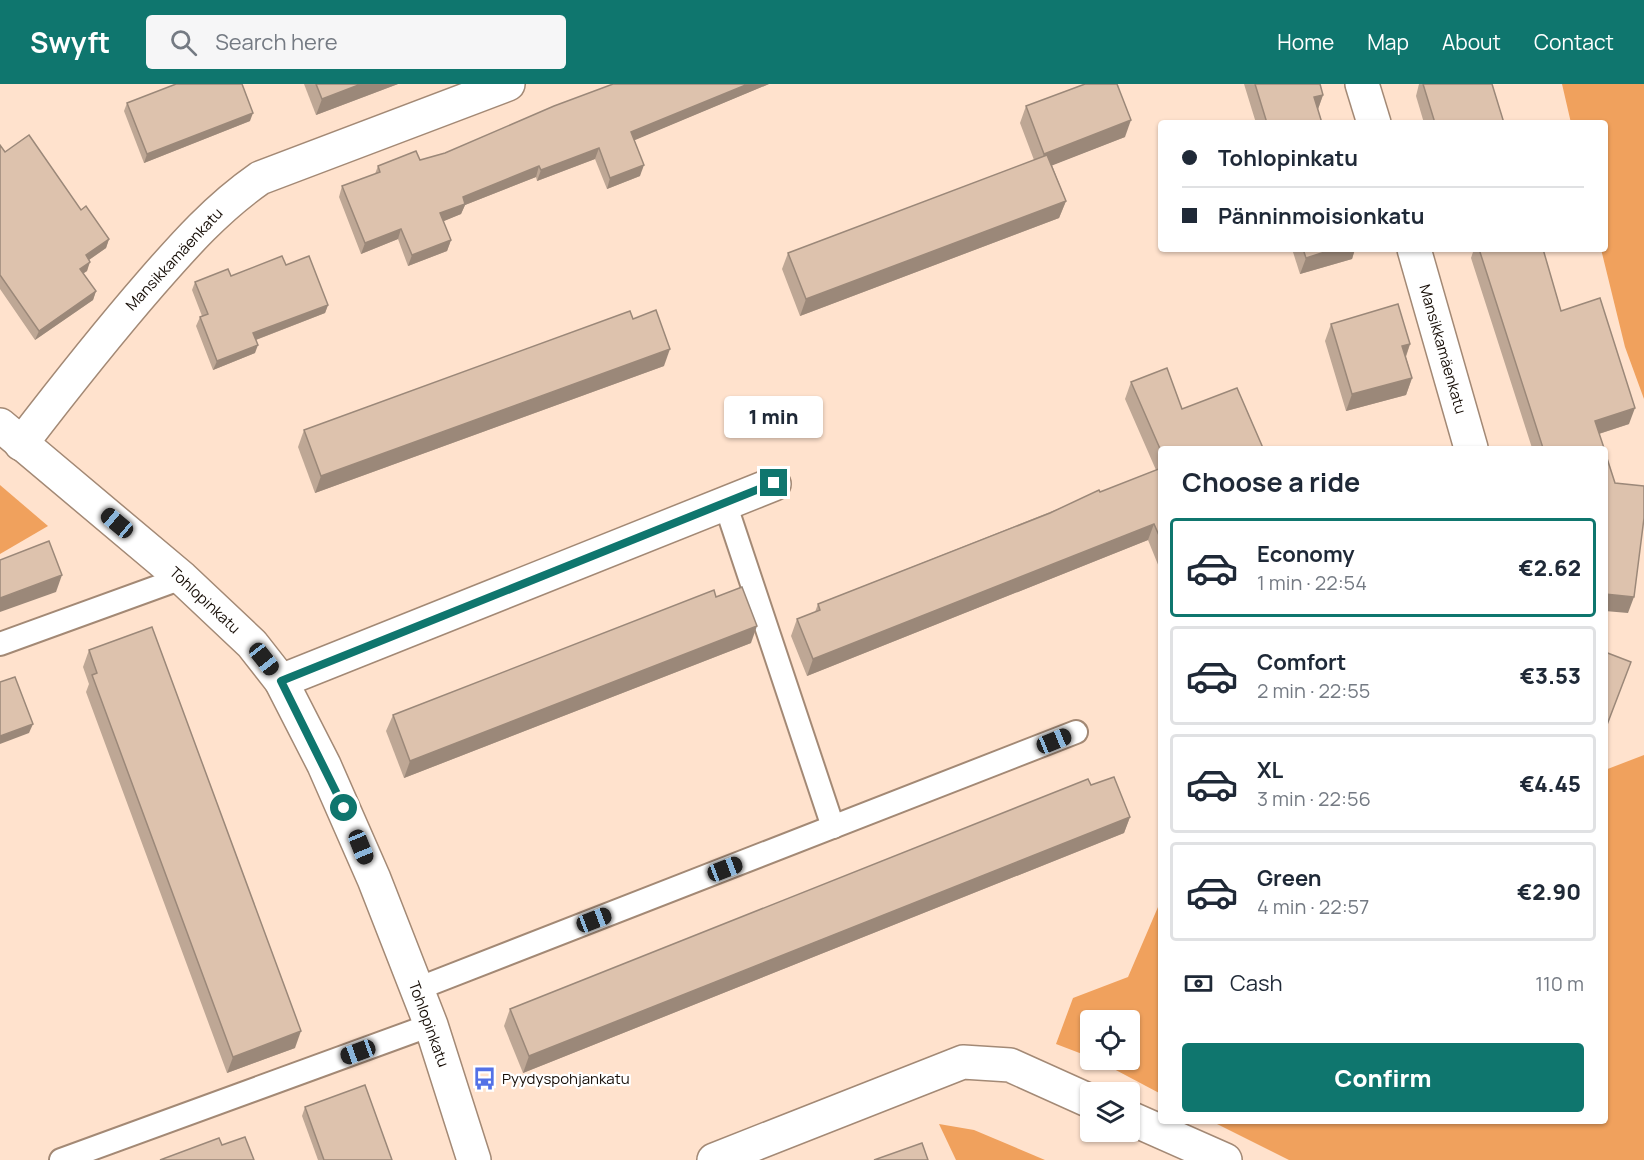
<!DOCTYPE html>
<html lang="en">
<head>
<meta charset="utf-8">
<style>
  body { margin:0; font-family:Manrope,sans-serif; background:#f6f6f7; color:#1f2937; height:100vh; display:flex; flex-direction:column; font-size:22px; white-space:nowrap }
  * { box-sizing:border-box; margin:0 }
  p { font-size:20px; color:#747a83 }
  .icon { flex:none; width:33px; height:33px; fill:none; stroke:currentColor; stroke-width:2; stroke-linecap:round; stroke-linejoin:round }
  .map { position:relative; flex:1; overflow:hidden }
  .details { position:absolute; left:1158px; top:362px; width:450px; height:678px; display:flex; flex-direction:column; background:#fff; border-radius:6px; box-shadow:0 2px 4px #0004 }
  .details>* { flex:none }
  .banner { position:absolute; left:1158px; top:36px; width:450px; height:132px; border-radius:6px; box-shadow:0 2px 4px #0004; display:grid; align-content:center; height:132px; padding:0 24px; background:#fff }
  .fabs { position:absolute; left:1080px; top:926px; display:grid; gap:12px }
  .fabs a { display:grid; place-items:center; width:60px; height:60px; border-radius:6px; background:#fff; box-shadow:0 2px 4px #0004; font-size:30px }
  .end { position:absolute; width:27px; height:27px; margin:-14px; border:8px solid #0f766e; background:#fff; box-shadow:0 0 0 3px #fff }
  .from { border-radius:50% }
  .bubble { position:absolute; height:42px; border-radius:6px; background:#fff; box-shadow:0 2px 4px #0004; font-size:20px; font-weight:800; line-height:42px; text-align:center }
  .car { position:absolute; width:18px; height:36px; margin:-18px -9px; border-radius:8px; box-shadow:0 0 4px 2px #0007; background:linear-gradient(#222 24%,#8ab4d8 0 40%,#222 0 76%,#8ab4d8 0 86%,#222 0) }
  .banner b { display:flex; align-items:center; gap:21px; height:57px; font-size:22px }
  .banner b+b { border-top:2px solid #e0e1e3 }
  .banner i { width:15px; height:15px; background:#1f2937 }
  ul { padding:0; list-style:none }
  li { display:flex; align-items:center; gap:18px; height:99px; margin:0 12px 9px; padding:0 12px; border:3px solid #e0e1e3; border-radius:6px }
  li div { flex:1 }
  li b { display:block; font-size:22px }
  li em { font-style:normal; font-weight:800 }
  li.current { border-color:#0f766e }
  li>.icon { width:54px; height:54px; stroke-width:1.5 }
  h2 { padding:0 24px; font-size:27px; line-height:72px }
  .pay { display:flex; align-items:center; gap:15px; height:66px; padding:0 24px; font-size:22px }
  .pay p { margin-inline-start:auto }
  .cta { display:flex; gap:12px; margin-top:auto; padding:12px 24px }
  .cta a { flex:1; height:69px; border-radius:6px; background:#0f766e; color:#fff; font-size:24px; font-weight:800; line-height:69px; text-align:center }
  header { display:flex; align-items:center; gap:36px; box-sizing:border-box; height:84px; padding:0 30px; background:#0f766e; color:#fff }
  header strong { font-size:28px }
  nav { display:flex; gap:33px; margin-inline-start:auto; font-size:21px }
  .search { width:420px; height:54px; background:#f6f6f7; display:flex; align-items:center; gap:15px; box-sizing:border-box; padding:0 21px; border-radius:6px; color:#747a83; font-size:22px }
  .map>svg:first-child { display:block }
</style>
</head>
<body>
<header>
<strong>Swyft</strong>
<div class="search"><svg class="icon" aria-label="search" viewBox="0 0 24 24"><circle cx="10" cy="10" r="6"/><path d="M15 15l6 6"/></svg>Search here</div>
<nav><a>Home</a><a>Map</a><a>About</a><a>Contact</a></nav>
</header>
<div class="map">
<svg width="1644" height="1076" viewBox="0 0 1644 1076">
  <rect width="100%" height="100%" fill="#ffe2cd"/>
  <g fill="#f0a15d">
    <path d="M1562,0H1644V315L1625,263L1601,165H1605V39H1571Z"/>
    <path d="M0,401L48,442L0,470Z"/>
    <path d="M1644,671V1076H1289L1211,1037L1605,1036V686Z"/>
    <path d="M1161,816V1010L1095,975H1130V936H1090V973L1056,960L1073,914L1128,893Z"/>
    <path d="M939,1040L974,1046L1045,1076H956Z"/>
  </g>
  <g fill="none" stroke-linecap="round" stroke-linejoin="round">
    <defs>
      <g id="lane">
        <path d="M725,419L833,743"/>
        <path d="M0,560L182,494"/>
        <path d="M417,905L1076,648"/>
        <path d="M61,1076L431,941"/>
      </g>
      <g id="street">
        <path d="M1362,0L1374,39"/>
        <path d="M1414,165L1471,364"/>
        <path d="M21,360C64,304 105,252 151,199C185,160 217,124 260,94L508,0"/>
        <path d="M281,597L774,400"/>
        <path d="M1130,1034L1225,1076"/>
        <path d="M714,1076L963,978L1010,981L1090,1017"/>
      </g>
      <path id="secondary" d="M0,341L182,494L252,560L281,597L324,681L374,795L431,941L474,1076"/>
    </defs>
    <use href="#lane" stroke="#a38975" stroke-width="26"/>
    <use href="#street" stroke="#a38975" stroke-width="36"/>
    <use href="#secondary" stroke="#a38975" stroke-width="36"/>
    <use href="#lane" stroke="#fff" stroke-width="22"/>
    <use href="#street" stroke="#fff" stroke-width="33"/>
    <use href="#secondary" stroke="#fff" stroke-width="33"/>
  </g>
  <g fill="#bea795">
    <path d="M304,0H398L316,31Z"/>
    <path d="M613,0H769L634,56L640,92L607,105L595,75L537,97L536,93L465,121L461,130L443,137L451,156L447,167L408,182L398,155L361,170L339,113L342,102L375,90L378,82L420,76L445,69Z"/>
    <path d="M1244,0H1320L1323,11L1318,25L1322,39H1256Z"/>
    <path d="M1419,0H1492L1504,39H1424L1416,12Z"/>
    <path d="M127,19L250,37L144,79L124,27Z"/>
    <path d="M1026,22L1125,53L1052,81L1066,117L1059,134L800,232L782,185L788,169L1034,76L1020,39Z"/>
    <path d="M0,61L5,68L81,126L109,155L106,164L89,176L87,187L83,189L96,207L93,216L35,256L0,205Z"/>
    <path d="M1292,165H1355L1352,175L1300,190Z"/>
    <path d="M1474,165H1543L1561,227L1629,340L1599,350L1604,364H1532L1471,174Z"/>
    <path d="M286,181L328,221L325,229L256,256L255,269L213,286L196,242L200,233L202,232L192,206L195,198L231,192Z"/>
    <path d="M633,235L664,282L315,409L298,363L304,346Z"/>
    <path d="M1331,240L1410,260L1406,273L1412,294L1406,311L1346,327L1325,257Z"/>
    <path d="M1131,298L1161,364V488L1148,456L807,592L791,552L797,535L815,528L818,520L1156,386L1125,315Z"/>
    <path d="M716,513L751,559L404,694L386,647L393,631Z"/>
    <path d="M89,566L295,964L227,989L86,608L89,600L83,583Z"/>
    <path d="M1091,701L1130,733L1124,749L523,989L504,942L510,925Z"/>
    <path d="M305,1023L392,1076H318L302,1032Z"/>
  </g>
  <g fill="#9b8879">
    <path d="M361,0H398L316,31L322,15Z"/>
    <path d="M748,0H769L628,59L631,48Z"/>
    <path d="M1323,11L1317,28L1314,13Z"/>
    <path d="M253,29L250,37L144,79L147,70Z"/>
    <path d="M1131,36L1125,53L1038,87L1044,70Z"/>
    <path d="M599,64L595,75L537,97L541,86Z"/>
    <path d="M644,81L640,92L607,105L610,94Z"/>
    <path d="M539,82L536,93L465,121L461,130L437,140L440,129L463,113Z"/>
    <path d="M1066,117L1059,134L800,232L806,215Z"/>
    <path d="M401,145L398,155L361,170L365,159Z"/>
    <path d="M109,155L106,164L83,180L86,171Z"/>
    <path d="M451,156L447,167L408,182L412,171Z"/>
    <path d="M1334,165H1355L1352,175L1300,190L1306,174Z"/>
    <path d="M90,178L87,187L77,194L80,185Z"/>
    <path d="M96,207L93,216L35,256L39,247Z"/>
    <path d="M328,221L325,229L250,258L253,249Z"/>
    <path d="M1410,260L1404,277L1402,262Z"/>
    <path d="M258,261L255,269L213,286L217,277Z"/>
    <path d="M670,265L664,282L315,409L321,392Z"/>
    <path d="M1412,294L1406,311L1346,327L1352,310Z"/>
    <path d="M1635,324L1629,340L1589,353L1595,337Z"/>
    <path d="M1154,440L1148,456L807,592L813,575Z"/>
    <path d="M62,491L56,508L0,528V514Z"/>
    <path d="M1605,510L1634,513L1628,529L1605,527Z"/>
    <path d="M757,542L751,559L404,694L410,677Z"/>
    <path d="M33,640L29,649L0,660V652Z"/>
    <path d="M1130,733L1124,749L523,989L529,972Z"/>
    <path d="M301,947L295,964L227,989L233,973Z"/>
  </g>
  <g fill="#ddc2ad" stroke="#9b8879" stroke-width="1.5">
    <path d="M176,0H242L253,29L147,70L127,19Z"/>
    <path d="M316,0H361L322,15Z"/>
    <path d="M613,0H748L631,48L644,81L610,94L599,64L541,86L539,82L463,113L465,120L440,129L451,156L412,171L401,145L365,159L342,102L380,88L378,82L416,67L420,76L445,69L554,22Z"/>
    <path d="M1085,0H1117L1131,36L1044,70L1026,22Z"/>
    <path d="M1255,0H1320L1323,11L1314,13L1322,39H1267Z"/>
    <path d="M1423,0H1492L1504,39H1435Z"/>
    <path d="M29,51L81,126L86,122L109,155L86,171L90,178L80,185L96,207L39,247L0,191V61L5,68Z"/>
    <path d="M1047,71L1066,117L806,215L788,169Z"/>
    <path d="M1303,165H1334L1306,174Z"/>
    <path d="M1479,165H1543L1561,227L1600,214L1635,324L1595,337L1604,364H1543Z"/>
    <path d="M282,172L286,181L309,172L328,221L253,249L258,261L217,277L200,233L208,230L195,198L228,185L231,192Z"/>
    <path d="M1398,220L1410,260L1402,262L1412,294L1352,310L1331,240Z"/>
    <path d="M656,226L670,265L321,392L304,346L630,227L633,235Z"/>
    <path d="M1167,284L1182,325L1237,304L1263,364H1161V367L1131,298Z"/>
    <path d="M1605,368L1615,399L1644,402V434L1634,513L1605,510Z"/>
    <path d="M1161,384V456L1154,440L813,575L797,535L820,526L818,520L1050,429L1099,406L1100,408Z"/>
    <path d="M49,457L62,491L0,514V476Z"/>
    <path d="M742,503L757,542L410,677L393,631L714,506L716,513Z"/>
    <path d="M152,543L301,947L233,973L92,591L97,589L89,566Z"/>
    <path d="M1605,568L1631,578L1605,646Z"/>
    <path d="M15,593L33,640L0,652V598Z"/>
    <path d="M1114,693L1130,733L529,972L510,925L1088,695L1091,701Z"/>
    <path d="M365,1001L392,1076H324L305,1023Z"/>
    <path d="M245,1053L254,1076H160L219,1054L222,1061Z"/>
    <path d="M922,1059L928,1076H874Z"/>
  </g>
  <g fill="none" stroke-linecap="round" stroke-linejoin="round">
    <path stroke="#0f766e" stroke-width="8" d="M344,724L281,597L774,399"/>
  </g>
  <defs>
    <symbol id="bus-bare" viewBox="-9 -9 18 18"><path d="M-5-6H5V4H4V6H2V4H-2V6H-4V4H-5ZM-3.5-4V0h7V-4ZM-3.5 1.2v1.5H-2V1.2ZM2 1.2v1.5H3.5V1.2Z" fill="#5471e6" stroke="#fff" stroke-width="2.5" paint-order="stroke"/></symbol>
  </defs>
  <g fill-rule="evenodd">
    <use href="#bus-bare" x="468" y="978" width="33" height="33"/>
  </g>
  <g text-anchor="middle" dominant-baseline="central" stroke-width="4.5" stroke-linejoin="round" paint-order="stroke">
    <g font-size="15" fill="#170e07" stroke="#fff">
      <text transform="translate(174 175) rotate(-47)">Mansikkamäenkatu</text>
      <text transform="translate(1443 265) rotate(74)">Mansikkamäenkatu</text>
      <text transform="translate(205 516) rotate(43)">Tohlopinkatu</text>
      <text transform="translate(429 940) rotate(70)">Tohlopinkatu</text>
    </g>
    <g font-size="15" fill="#170e07" stroke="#fff" text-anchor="start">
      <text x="502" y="994">Pyydyspohjankatu</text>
    </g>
  </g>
</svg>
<div class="fabs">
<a><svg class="icon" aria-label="locate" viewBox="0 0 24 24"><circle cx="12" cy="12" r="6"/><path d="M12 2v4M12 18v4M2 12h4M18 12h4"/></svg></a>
<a><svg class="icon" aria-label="layers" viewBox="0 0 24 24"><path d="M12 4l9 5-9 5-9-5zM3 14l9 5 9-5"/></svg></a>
</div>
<i class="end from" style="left:344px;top:724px"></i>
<i class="end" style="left:774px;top:399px"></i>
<div class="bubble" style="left:724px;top:312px;width:99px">1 min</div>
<i class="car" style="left:117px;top:439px;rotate:310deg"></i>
<i class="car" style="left:264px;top:575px;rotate:142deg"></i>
<i class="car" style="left:1054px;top:657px;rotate:68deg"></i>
<i class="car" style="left:361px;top:763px;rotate:158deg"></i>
<i class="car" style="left:725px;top:785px;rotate:69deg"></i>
<i class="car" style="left:594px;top:836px;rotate:69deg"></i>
<i class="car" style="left:358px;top:968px;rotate:250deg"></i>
<div class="banner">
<b><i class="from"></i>Tohlopinkatu</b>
<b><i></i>Pänninmoisionkatu</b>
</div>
<section class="details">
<h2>Choose a ride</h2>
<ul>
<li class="current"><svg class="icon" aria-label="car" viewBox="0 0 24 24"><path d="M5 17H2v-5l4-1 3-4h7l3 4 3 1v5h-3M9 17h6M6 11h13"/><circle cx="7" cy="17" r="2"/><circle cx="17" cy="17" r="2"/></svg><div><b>Economy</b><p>1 min · 22:54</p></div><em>€2.62</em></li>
<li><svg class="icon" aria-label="car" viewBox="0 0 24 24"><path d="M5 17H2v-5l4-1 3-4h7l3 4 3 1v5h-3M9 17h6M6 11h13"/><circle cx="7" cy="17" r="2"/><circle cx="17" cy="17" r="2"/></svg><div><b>Comfort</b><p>2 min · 22:55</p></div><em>€3.53</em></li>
<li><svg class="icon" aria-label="car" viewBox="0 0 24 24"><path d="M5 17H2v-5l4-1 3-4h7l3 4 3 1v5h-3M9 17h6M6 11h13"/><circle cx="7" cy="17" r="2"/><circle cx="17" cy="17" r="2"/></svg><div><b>XL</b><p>3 min · 22:56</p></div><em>€4.45</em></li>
<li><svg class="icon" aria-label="car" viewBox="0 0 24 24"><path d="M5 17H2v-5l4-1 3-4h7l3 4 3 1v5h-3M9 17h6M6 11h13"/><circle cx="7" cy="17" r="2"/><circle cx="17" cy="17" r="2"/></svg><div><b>Green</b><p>4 min · 22:57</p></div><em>€2.90</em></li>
</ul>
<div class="pay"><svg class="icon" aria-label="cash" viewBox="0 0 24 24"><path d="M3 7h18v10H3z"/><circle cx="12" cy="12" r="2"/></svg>Cash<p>110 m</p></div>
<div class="cta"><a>Confirm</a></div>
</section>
</div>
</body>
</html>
